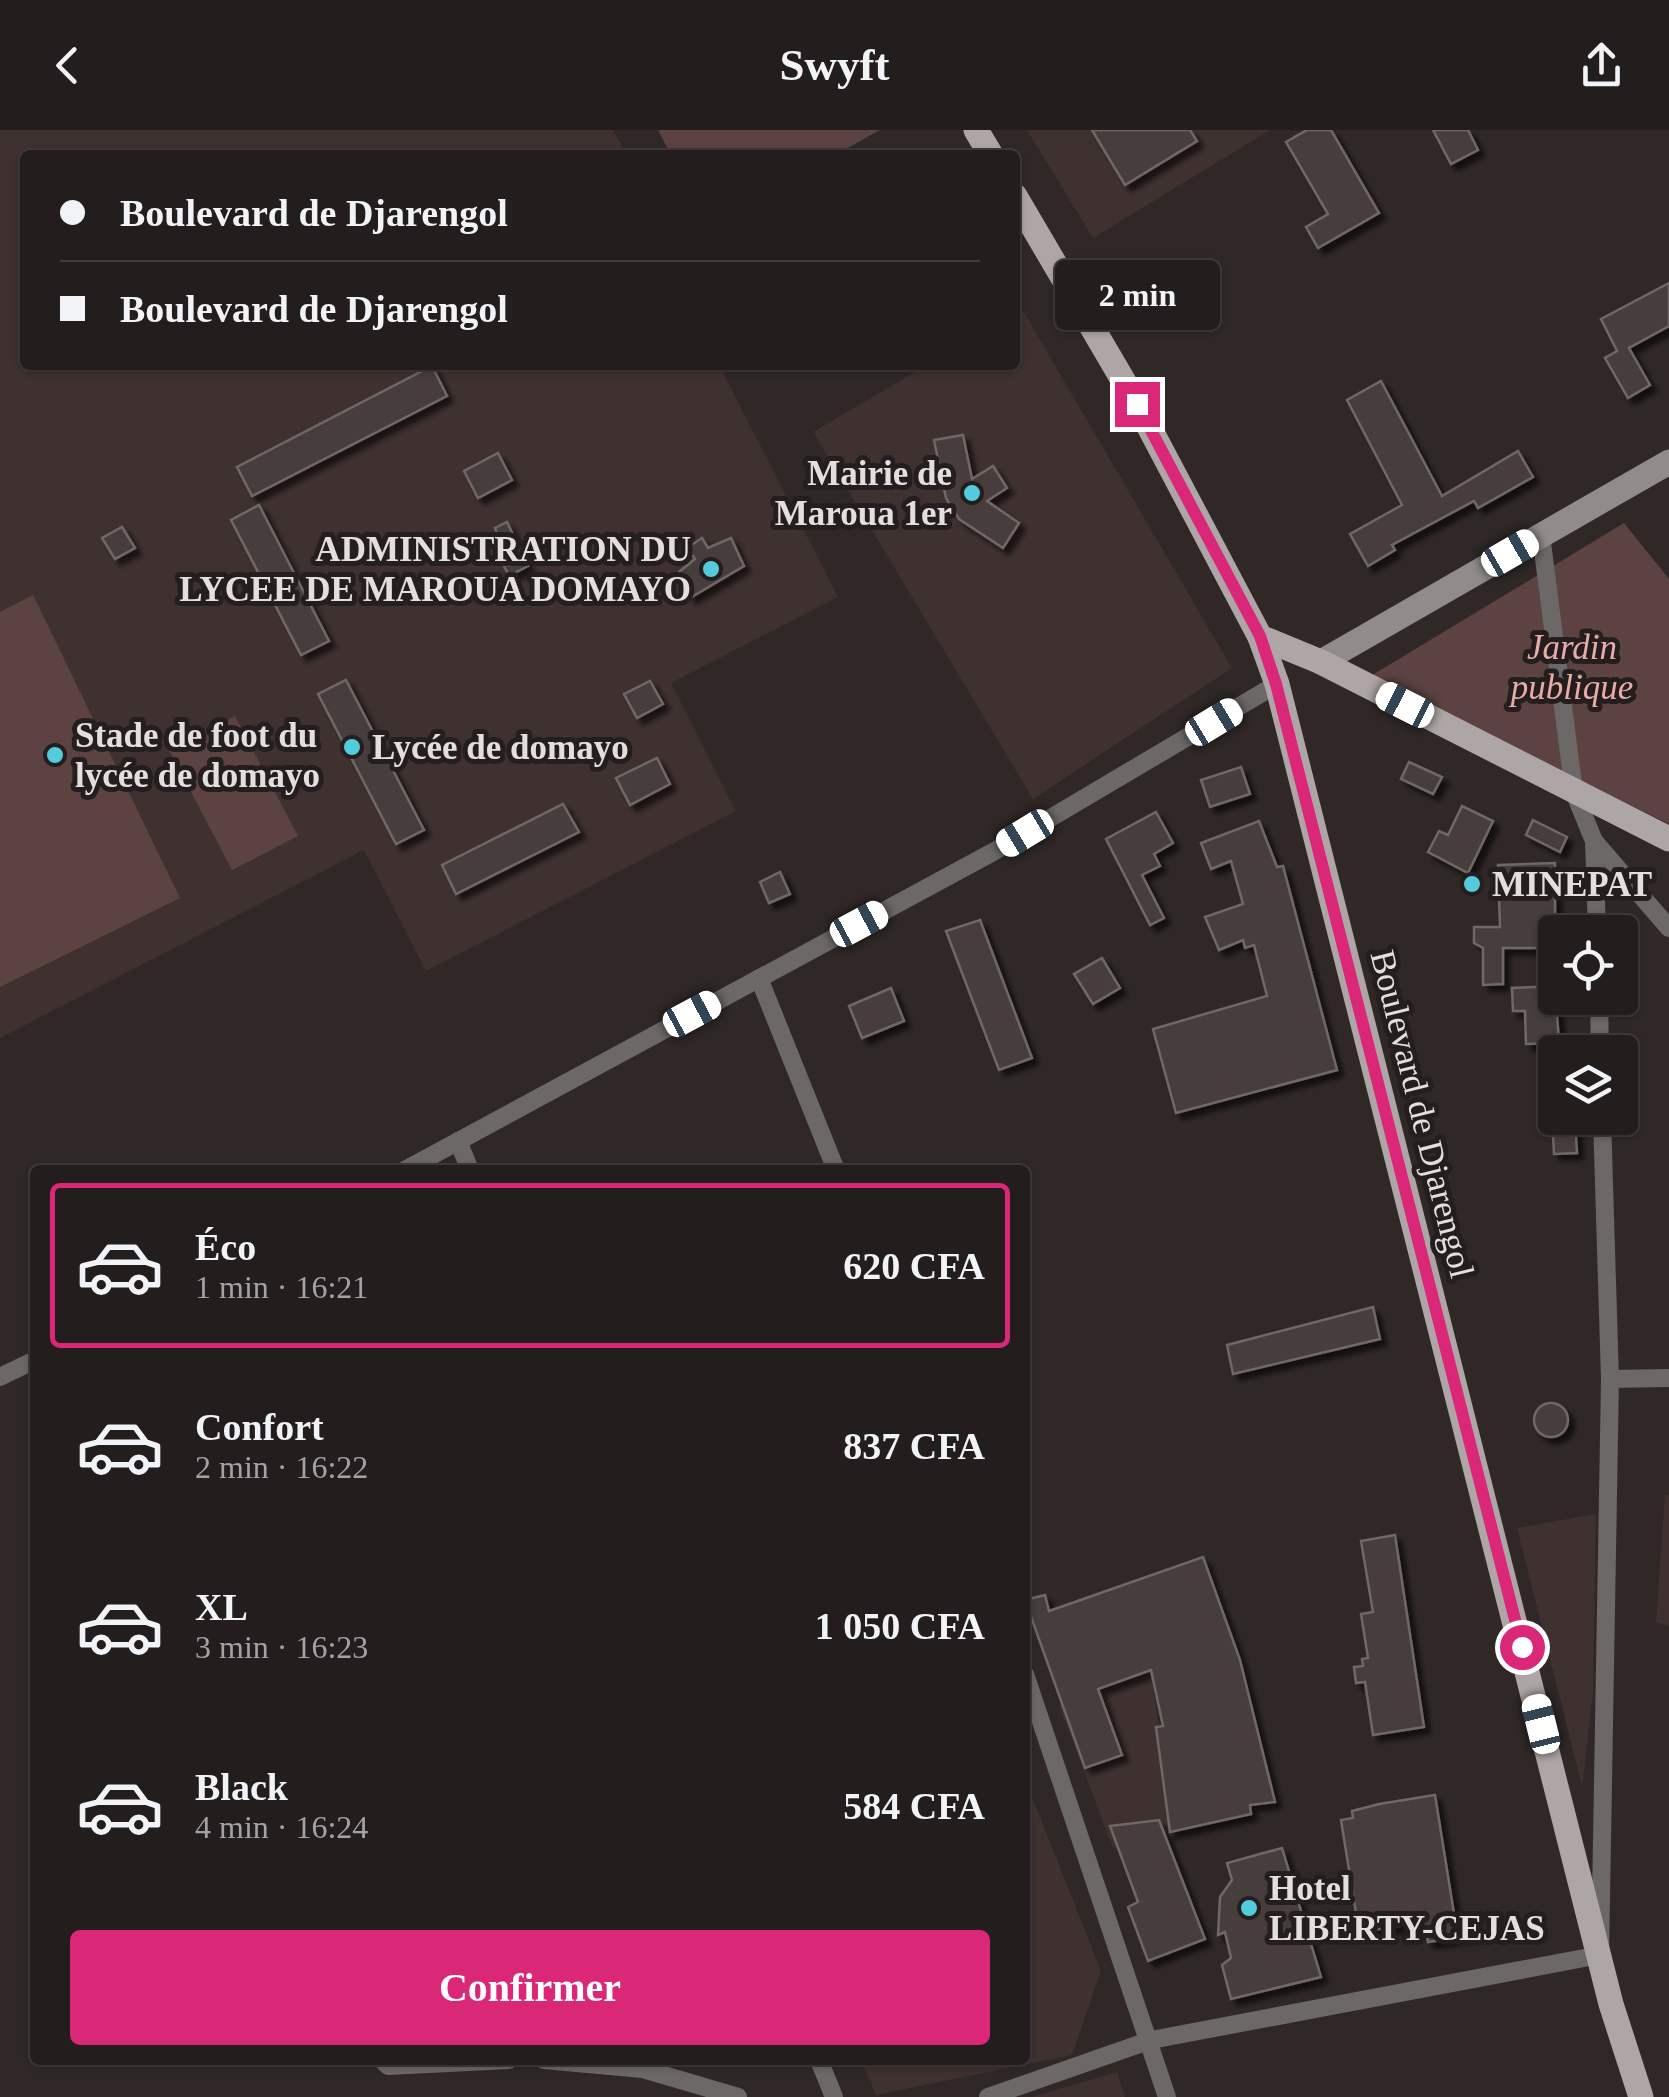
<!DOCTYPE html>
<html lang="fr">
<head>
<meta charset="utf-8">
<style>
  body { margin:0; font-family:"Times New Roman",serif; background:#2f2b2a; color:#f1f3f6; height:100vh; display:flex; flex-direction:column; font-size:38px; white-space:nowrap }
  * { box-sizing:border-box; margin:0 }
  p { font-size:32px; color:#a3a2a4 }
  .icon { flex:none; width:55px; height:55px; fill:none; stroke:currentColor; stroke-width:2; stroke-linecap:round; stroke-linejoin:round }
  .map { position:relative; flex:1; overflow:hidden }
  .details { position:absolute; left:30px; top:1035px; width:1000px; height:900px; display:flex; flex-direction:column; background:#231e1d; border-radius:10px; box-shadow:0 2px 8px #0004,0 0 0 2px #403c3b }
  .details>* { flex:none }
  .guide { position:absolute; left:20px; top:20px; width:1000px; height:220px; border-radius:10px; box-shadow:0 2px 8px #0004,0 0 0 2px #403c3b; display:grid; align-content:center; height:220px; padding:0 40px; background:#231e1d }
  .tools { position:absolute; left:1538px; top:785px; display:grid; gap:20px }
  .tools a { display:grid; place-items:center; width:100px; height:100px; border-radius:10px; background:#231e1d; box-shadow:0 2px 8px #0004,0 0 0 2px #403c3b; font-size:50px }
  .end { position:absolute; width:45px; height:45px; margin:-22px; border:12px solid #db2777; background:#fff; box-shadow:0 0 0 5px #fff }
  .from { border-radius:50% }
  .bubble { position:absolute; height:70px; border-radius:10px; background:#231e1d; box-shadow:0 2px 8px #0004,0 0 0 2px #403c3b; font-size:32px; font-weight:700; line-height:70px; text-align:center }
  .car { position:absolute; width:30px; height:60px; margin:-30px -15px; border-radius:12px; box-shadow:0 0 8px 2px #0007; background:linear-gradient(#fff 24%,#345 0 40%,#fff 0 76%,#345 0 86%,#fff 0) }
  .guide b { display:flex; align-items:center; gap:35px; height:95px; font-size:38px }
  .guide b+b { border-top:2px solid #403c3b }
  .guide i { width:25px; height:25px; background:#f1f3f6 }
  ul { padding:18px 0 0; list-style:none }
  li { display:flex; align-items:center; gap:30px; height:165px; margin:0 20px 15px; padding:0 20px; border:5px solid transparent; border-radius:10px }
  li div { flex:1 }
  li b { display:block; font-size:38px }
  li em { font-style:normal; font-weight:700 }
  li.active { border-color:#db2777 }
  li>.icon { width:90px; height:90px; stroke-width:1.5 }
  .action { display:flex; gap:20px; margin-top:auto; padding:20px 40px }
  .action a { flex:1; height:115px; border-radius:10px; background:#db2777; color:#fff; font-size:40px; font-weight:700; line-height:115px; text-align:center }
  header { display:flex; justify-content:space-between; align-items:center; height:130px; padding:0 40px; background:#231e1d; font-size:45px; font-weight:700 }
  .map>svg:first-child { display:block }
</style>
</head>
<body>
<header><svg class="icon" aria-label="back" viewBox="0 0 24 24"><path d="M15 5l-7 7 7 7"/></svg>Swyft<svg class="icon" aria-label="share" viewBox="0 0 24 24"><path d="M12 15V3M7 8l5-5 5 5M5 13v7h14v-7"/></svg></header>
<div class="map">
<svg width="1669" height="1967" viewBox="0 0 1669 1967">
  <defs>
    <filter id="shadow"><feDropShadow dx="6" dy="6" stdDeviation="2.5" flood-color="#0009"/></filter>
  </defs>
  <rect width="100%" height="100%" fill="#2f2827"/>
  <g fill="#3e3130">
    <path d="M0,0H613L627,25H25V235H719L838,467L671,553L736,681L426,841L364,720L0,908Z"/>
    <path d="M1027,0H1270L1093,108Z"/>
    <path d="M1022,179L1232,538L1033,669L813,302L927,235H1015V183Z"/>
    <path d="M1665,1365H1669V1496L1656,1492Z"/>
    <path d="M1596,1384L1593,1562L1582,1656L1517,1398Z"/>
    <path d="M1151,1540L1174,1706L1113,1718L1059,1575Z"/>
    <path d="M1025,1649L1101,1841L1072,1925L876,1965L861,1930H1025Z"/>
    <path d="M1117,1942L1125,1967H1032Z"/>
  </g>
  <g fill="#5c4341">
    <path d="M658,0H880L835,25H671Z"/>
    <path d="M1624,393L1669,449V694L1369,547Z"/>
    <path d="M33,465L180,768L0,857V482Z"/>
    <path d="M235,586L298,706L232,740L169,620Z"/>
  </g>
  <g fill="#463e3e" stroke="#6f6766" stroke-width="2.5" filter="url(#shadow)">
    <path d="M1092,0H1190L1197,11L1125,55Z"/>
    <path d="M1307,0H1331L1379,83L1318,118L1306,97L1328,84L1286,12Z"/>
    <path d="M1433,0H1468L1478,20L1451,34Z"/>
    <path d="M1669,153V196L1629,218L1650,255L1628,268L1605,228L1617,221L1601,189Z"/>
    <path d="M432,236L447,266L252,366L237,337Z"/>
    <path d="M1381,251L1442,366L1518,321L1533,347L1478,378L1474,371L1392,415L1395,420L1368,436L1350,404L1402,375L1347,270Z"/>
    <path d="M963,305L972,349L993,336L1007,358L987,371L1019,393L1003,418L959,389L946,368L934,310Z"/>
    <path d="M498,323L512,350L478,368L464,341Z"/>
    <path d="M259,375L329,511L301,525L231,390Z"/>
    <path d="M507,392L528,436L509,446L502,432L508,429L495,398Z"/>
    <path d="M122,397L135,418L115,429L102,408Z"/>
    <path d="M702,408L708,418L731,408L744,436L690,468L679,442L695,429L687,418Z"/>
    <path d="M346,550L424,700L396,714L318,564Z"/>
    <path d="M650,551L663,574L637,588L624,564Z"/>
    <path d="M657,628L670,654L630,675L616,648Z"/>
    <path d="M1409,632L1442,647L1433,664L1401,649Z"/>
    <path d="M1241,637L1250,664L1210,677L1201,650Z"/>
    <path d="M563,674L579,702L456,764L442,735Z"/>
    <path d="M1462,676L1493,691L1468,743L1428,722L1439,701L1448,705Z"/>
    <path d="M1156,682L1173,713L1154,724L1160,736L1142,745L1164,788L1150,795L1106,709Z"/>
    <path d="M1533,690L1567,707L1560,722L1526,705Z"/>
    <path d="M1259,691L1277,737L1283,736L1337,940L1176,983L1153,899L1267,866L1254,815L1245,818L1243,810L1219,820L1205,787L1243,774L1231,731L1211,739L1201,713Z"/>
    <path d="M1555,733V818H1503V854L1483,855V818L1474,813V797H1500L1498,735Z"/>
    <path d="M780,742L790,764L769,773L760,752Z"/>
    <path d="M980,790L1032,928L999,940L946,801Z"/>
    <path d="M1102,828L1120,858L1093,874L1074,844Z"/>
    <path d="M1555,856L1559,913L1526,914L1525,881H1513L1512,858Z"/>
    <path d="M891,858L904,891L862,908L849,876Z"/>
    <path d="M1552,988H1575L1577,1023L1554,1024Z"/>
    <path d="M1373,1177L1380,1209L1233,1244L1227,1215Z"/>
    <circle cx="1551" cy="1290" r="17"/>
    <path d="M1395,1405L1424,1597L1373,1605L1365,1552L1356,1553L1354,1537L1363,1536L1362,1529L1368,1528L1361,1484L1373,1482L1361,1411Z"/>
    <path d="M1203,1427L1240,1530L1275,1672L1250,1675L1251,1684L1170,1702L1156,1597L1163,1596L1151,1540L1098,1559L1122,1625L1085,1638L1025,1470L1045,1465L1049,1481Z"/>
    <path d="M1435,1665L1454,1784L1472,1782L1476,1805L1428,1812L1426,1801L1408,1803L1406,1795L1359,1802L1341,1690L1353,1688L1352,1681L1379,1674Z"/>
    <path d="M1159,1690L1205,1809L1148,1831L1128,1777L1138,1772L1110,1696Z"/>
    <path d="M1282,1718L1321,1847L1231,1869L1222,1835L1231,1828L1225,1802L1218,1805L1220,1767L1232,1750L1227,1733Z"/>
  </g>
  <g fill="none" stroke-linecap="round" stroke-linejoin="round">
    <g stroke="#6c6868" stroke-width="18">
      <path d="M1541,405L1574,662L1594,711L1597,802"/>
      <path d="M1594,711L1669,798"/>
      <path d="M759,848L836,1040"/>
      <path d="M1599,868L1600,922"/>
      <path d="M458,1011L470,1040"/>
      <path d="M405,1040L993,722L1277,554"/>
      <path d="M0,1247L35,1230"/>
      <path d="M1610,1249L1669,1248"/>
      <path d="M1025,1544L1167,1967"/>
      <path d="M382,1930L388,1936L509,1930"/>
      <path d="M544,1930L643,1939L738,1967"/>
      <path d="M819,1930L834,1967"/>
      <path d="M988,1967L1151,1910L1600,1825L1610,1249L1602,988"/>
    </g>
    <path stroke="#918b8b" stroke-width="25" d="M1321,532L1669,332"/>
    <g stroke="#aea6a6" stroke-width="25">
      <path d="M976,0L991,25"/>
      <path d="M1015,66L1137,274L1260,507L1277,554L1611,1874L1641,1967"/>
      <path d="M1260,507L1321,532L1669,709"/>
    </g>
  </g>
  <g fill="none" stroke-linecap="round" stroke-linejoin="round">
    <path stroke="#db2777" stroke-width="12" d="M1137,274L1260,506L1276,554L1522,1517"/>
  </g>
  <g fill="#54cadd" stroke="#251e1e" stroke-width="4">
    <circle cx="972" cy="363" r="10"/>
    <circle cx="711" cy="439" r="10"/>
    <circle cx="352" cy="617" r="10"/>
    <circle cx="55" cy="625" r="10"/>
    <circle cx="1472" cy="754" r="10"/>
    <circle cx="1249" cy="1778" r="10"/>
  </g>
  <g text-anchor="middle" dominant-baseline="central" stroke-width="10" stroke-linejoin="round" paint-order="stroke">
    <g font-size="35" font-weight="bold" fill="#e4dfdf" stroke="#251e1e" text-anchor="start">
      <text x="952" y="343" text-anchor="end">Mairie de<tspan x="952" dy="40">Maroua 1er</tspan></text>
      <text x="691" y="419" text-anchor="end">ADMINISTRATION DU<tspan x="691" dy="40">LYCEE DE MAROUA DOMAYO</tspan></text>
      <text x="75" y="605">Stade de foot du<tspan x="75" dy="40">lycée de domayo</tspan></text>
      <text x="372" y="617">Lycée de domayo</text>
      <text x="1492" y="754">MINEPAT</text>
      <text x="1269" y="1758">Hotel<tspan x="1269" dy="40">LIBERTY-CEJAS</tspan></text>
    </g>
    <g font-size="35" font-style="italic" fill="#e9aca9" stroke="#251e1e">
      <text x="1572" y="517">Jardin<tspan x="1572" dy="40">publique</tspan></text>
    </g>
    <g font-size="35" fill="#e4dfdf" stroke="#251e1e">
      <text transform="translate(1422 984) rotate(76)">Boulevard de Djarengol</text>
    </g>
  </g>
</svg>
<div class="tools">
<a><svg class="icon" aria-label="locate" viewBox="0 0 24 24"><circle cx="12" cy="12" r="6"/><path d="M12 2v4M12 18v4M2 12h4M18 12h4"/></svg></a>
<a><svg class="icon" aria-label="layers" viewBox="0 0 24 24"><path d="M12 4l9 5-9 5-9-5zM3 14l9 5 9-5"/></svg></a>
</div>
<i class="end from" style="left:1522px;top:1517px"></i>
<i class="end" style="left:1137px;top:274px"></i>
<div class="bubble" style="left:1055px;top:130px;width:165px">2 min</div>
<i class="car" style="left:1510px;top:423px;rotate:60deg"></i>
<i class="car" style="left:1405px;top:575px;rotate:297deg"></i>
<i class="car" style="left:1214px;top:592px;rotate:59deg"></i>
<i class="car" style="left:1025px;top:703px;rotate:239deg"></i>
<i class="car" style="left:859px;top:794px;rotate:62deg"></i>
<i class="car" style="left:692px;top:884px;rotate:62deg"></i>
<i class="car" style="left:1541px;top:1594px;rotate:346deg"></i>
<div class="guide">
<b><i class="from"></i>Boulevard de Djarengol</b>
<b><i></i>Boulevard de Djarengol</b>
</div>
<section class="details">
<ul>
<li class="active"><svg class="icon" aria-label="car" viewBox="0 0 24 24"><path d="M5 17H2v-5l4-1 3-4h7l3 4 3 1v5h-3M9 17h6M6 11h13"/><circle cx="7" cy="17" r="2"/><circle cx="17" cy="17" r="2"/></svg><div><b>Éco</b><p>1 min · 16:21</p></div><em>620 CFA</em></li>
<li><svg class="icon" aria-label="car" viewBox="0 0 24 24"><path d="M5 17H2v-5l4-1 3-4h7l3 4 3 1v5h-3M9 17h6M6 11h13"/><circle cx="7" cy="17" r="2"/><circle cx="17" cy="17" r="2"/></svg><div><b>Confort</b><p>2 min · 16:22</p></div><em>837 CFA</em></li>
<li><svg class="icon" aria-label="car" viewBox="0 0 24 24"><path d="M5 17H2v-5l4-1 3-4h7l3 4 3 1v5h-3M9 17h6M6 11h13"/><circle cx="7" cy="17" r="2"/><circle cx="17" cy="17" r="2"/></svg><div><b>XL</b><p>3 min · 16:23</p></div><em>1 050 CFA</em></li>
<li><svg class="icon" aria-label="car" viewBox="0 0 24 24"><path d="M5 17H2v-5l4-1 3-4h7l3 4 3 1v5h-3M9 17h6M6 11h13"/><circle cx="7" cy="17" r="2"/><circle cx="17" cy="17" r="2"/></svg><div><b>Black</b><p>4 min · 16:24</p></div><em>584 CFA</em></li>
</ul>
<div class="action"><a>Confirmer</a></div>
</section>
</div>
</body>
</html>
